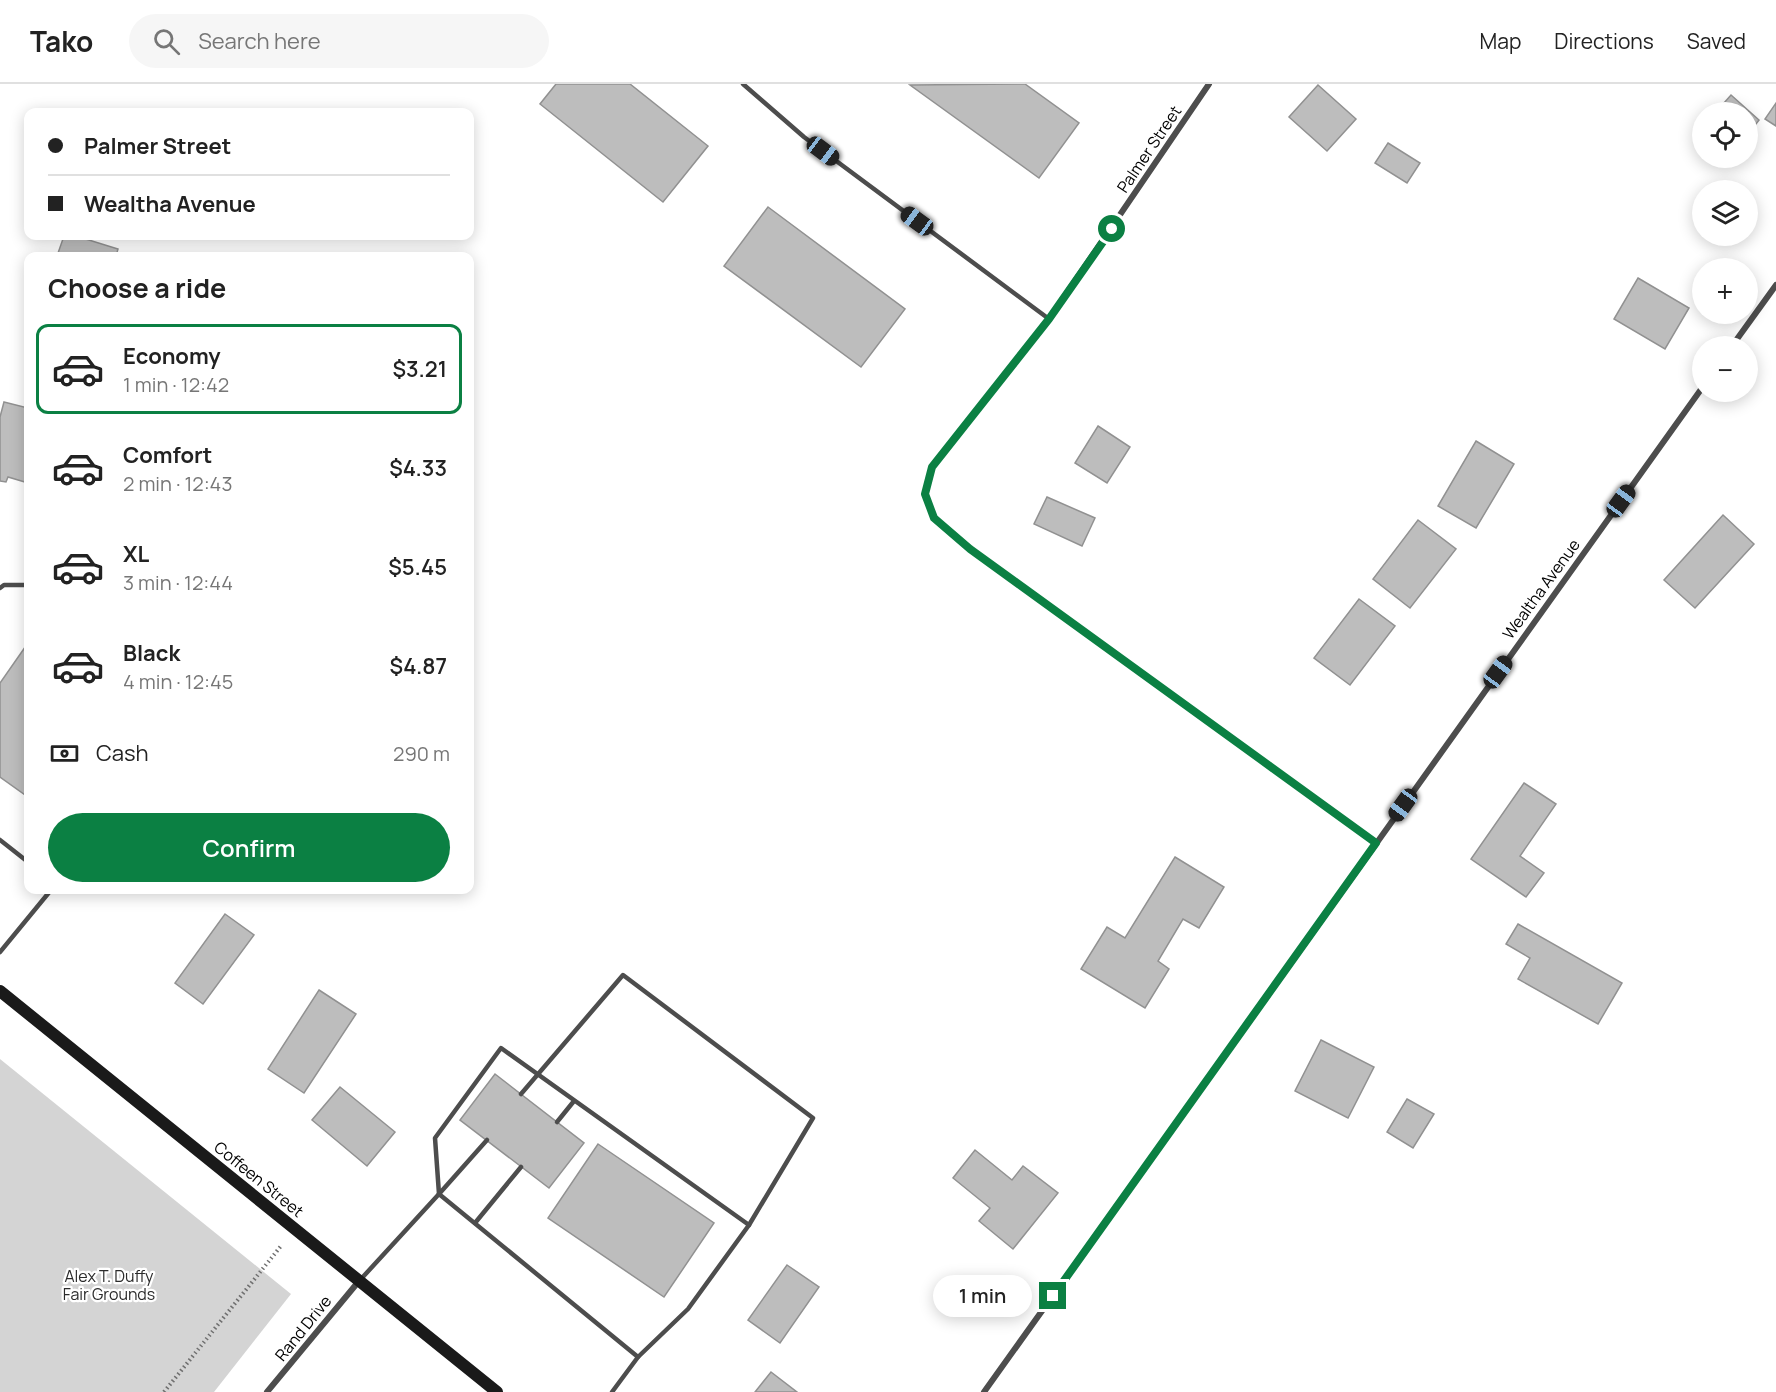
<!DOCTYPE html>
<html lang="en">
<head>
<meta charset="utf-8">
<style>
  body { margin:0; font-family:Manrope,sans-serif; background:#f6f6f6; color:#222; height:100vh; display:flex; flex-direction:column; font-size:22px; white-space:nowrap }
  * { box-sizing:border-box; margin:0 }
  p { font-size:20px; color:#767676 }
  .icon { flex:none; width:33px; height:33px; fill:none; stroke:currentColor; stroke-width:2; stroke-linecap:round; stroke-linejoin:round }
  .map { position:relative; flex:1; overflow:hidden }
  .side { position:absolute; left:24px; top:168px; width:450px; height:642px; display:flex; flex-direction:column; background:#fff; border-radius:12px; box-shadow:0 3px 15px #0003 }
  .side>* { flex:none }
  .banner { position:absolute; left:24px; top:24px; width:450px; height:132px; border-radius:12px; box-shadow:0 3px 15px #0003; display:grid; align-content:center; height:132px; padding:0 24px; background:#fff }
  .buttons { position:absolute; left:1692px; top:18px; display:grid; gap:12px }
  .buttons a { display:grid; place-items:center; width:66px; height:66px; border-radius:50%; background:#fff; box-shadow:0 3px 15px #0003; font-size:30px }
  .end { position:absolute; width:27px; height:27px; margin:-14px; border:8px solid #0b8043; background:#fff; box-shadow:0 0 0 3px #fff }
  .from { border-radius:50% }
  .bubble { position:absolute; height:42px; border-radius:21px; background:#fff; box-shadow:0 3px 15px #0003; font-size:20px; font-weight:600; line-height:42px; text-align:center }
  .car { position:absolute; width:18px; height:36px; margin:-18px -9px; border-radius:8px; box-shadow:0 0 4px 2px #0007; background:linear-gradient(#222 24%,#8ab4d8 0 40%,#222 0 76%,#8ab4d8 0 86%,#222 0) }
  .banner b { display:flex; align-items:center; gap:21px; height:57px; font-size:22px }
  .banner b+b { border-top:2px solid #e0e0e0 }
  .banner i { width:15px; height:15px; background:#222 }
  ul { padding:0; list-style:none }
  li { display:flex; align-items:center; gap:18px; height:90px; margin:0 12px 9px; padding:0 12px; border:3px solid transparent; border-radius:12px }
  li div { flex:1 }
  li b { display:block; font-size:22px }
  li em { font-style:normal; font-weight:600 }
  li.selected { border-color:#0b8043 }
  li>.icon { width:54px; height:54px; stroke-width:1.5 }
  h2 { padding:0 24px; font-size:27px; line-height:72px }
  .pay { display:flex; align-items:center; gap:15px; height:66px; padding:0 24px; font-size:22px }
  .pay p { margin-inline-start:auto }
  .action { display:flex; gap:12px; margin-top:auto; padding:12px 24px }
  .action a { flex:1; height:69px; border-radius:36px; background:#0b8043; color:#fff; font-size:24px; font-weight:600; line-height:69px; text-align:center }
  header { display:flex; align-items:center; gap:36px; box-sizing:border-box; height:84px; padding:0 30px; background:#fff; border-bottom:2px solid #e0e0e0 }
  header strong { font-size:28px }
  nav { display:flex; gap:33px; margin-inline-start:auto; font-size:21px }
  .search { width:420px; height:54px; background:#f6f6f6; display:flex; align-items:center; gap:15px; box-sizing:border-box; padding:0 21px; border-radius:33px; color:#767676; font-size:22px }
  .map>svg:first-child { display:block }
</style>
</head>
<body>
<header>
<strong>Tako</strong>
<div class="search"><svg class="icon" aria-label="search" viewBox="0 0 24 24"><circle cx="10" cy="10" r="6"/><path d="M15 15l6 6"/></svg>Search here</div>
<nav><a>Map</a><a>Directions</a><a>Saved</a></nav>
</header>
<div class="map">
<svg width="1776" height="1308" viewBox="0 0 1776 1308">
  <rect width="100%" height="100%" fill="#fff"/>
  <path fill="#d4d4d4" d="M0,975L291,1210L214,1308H0Z"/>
  <g fill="#bdbdbd" stroke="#919191" stroke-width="1.5">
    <path d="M556,0H630L708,62L663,118L540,20Z"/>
    <path d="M1025,0L1079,39L1039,94L910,1Z"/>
    <path d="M1318,1L1356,35L1327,67L1289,33Z"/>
    <path d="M1731,11L1759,36L1748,50V28H1716Z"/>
    <path d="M1776,19V42L1765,35Z"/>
    <path d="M1388,59L1420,79L1407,99L1375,79Z"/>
    <path d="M768,123L905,225L861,283L724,182Z"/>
    <path d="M64,152H76L118,165L116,172H57Z"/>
    <path d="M1638,194L1689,224L1665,265L1614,235Z"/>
    <path d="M4,318L28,324V399L8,393L6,398L0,397V333Z"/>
    <path d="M1098,342L1130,363L1107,399L1075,379Z"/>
    <path d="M1476,357L1514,380L1476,444L1438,422Z"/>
    <path d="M1047,413L1095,434L1082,462L1034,440Z"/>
    <path d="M1723,431L1754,460L1695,524L1664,496Z"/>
    <path d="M1418,436L1456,465L1410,524L1373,495Z"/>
    <path d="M1359,515L1395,542L1350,601L1314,574Z"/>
    <path d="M28,559V713L0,693V599Z"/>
    <path d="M1524,699L1556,720L1520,772L1544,789L1526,813L1471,775Z"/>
    <path d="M1175,773L1224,803L1199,844L1183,835L1158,877L1169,885L1145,924L1081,885L1107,843L1125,854Z"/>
    <path d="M225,830L254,851L203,920L175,899Z"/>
    <path d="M1518,840L1622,899L1598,940L1518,895L1530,874L1506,860Z"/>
    <path d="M319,906L356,930L304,1009L268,985Z"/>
    <path d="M1321,956L1374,983L1348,1034L1295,1007Z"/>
    <path d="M495,990L584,1059L549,1104L460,1036Z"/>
    <path d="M340,1003L395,1048L367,1082L312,1036Z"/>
    <path d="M1407,1015L1434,1030L1413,1064L1387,1048Z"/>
    <path d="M598,1060L714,1139L664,1213L548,1134Z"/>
    <path d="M975,1066L1012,1096L1023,1082L1058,1109L1013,1165L979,1137L990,1124L953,1094Z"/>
    <path d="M787,1181L819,1203L780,1259L748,1236Z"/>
    <path d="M771,1288L797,1308H755Z"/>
  </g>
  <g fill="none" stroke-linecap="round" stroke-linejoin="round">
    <path stroke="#6f6f6f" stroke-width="4" stroke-dasharray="1.5 3" stroke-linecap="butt" d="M164,1308L281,1162"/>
    <g stroke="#4d4d4d" stroke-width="4.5">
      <path d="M743,0L804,53L1049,235"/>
      <path d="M0,504L4,501H28"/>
      <path d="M0,756L28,778"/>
      <path d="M0,868L51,806"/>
      <path d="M521,1010L623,891L813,1034L749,1141"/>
      <path d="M557,1038L574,1017"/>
      <path d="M439,1110L435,1054L501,964L749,1141L688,1225L638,1273"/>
      <path d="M439,1110L487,1056"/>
      <path d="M475,1139L521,1083"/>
      <path d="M361,1195L439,1110L638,1273L612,1308"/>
    </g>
    <g stroke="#4d4d4d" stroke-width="6">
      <path d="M1209,0L1049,235L932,383L925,410L934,434L970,465L1376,759"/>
      <path d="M1732,262L1776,201"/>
      <path d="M267,1308L359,1197"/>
      <path d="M984,1308L1702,304"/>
    </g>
    <path stroke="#1a1a1a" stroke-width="12" d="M0,907L497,1308"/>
  </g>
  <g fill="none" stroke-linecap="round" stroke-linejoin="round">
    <path stroke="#0b8043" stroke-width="8" d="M1053,1212L1376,759L970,465L934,434L925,410L932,383L1049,235L1112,145"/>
  </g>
  <g text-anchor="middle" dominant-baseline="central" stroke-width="4.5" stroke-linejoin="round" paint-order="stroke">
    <g font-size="16" fill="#000" stroke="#fff">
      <text transform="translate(1149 65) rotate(-56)">Palmer Street</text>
      <text transform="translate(1541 505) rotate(-54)">Wealtha Avenue</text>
      <text transform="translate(259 1095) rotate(39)">Coffeen Street</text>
      <text transform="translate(303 1244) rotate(-51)">Rand Drive</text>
    </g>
    <g font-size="16" fill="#2b2b2b" stroke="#fff">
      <text x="109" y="1192">Alex T. Duffy<tspan x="109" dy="18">Fair Grounds</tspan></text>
    </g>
  </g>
</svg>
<div class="buttons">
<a><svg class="icon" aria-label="locate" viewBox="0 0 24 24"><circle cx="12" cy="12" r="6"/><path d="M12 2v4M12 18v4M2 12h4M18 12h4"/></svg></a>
<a><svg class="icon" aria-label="layers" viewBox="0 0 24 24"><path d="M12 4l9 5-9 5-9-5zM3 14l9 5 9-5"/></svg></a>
<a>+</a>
<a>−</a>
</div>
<i class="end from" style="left:1112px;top:145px"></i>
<i class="end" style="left:1053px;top:1212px"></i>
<div class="bubble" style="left:933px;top:1191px;width:99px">1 min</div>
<i class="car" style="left:823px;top:67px;rotate:127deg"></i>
<i class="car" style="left:917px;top:137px;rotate:306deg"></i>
<i class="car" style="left:1621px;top:417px;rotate:36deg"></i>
<i class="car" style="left:1498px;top:588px;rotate:36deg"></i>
<i class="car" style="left:1403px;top:721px;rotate:216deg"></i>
<div class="banner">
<b><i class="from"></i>Palmer Street</b>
<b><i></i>Wealtha Avenue</b>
</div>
<section class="side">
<h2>Choose a ride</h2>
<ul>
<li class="selected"><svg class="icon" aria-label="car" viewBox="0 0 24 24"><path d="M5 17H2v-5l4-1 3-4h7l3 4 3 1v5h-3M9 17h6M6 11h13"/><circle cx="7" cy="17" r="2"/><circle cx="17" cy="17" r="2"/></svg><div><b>Economy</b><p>1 min · 12:42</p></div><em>$3.21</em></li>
<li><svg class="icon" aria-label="car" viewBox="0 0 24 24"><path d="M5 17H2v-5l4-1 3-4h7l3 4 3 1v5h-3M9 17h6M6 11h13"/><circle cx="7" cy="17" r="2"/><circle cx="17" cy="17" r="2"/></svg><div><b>Comfort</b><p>2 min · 12:43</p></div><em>$4.33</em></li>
<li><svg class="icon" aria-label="car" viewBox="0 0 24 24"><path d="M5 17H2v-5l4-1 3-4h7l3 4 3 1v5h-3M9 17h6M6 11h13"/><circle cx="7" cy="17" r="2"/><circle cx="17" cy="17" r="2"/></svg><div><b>XL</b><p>3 min · 12:44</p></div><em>$5.45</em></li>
<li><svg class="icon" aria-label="car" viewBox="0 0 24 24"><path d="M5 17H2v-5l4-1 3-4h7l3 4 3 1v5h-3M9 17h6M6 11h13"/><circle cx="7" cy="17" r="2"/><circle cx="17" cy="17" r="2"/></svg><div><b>Black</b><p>4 min · 12:45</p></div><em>$4.87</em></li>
</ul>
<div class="pay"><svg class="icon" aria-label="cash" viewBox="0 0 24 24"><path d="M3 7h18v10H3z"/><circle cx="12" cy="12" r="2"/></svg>Cash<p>290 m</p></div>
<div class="action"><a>Confirm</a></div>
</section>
</div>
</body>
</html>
